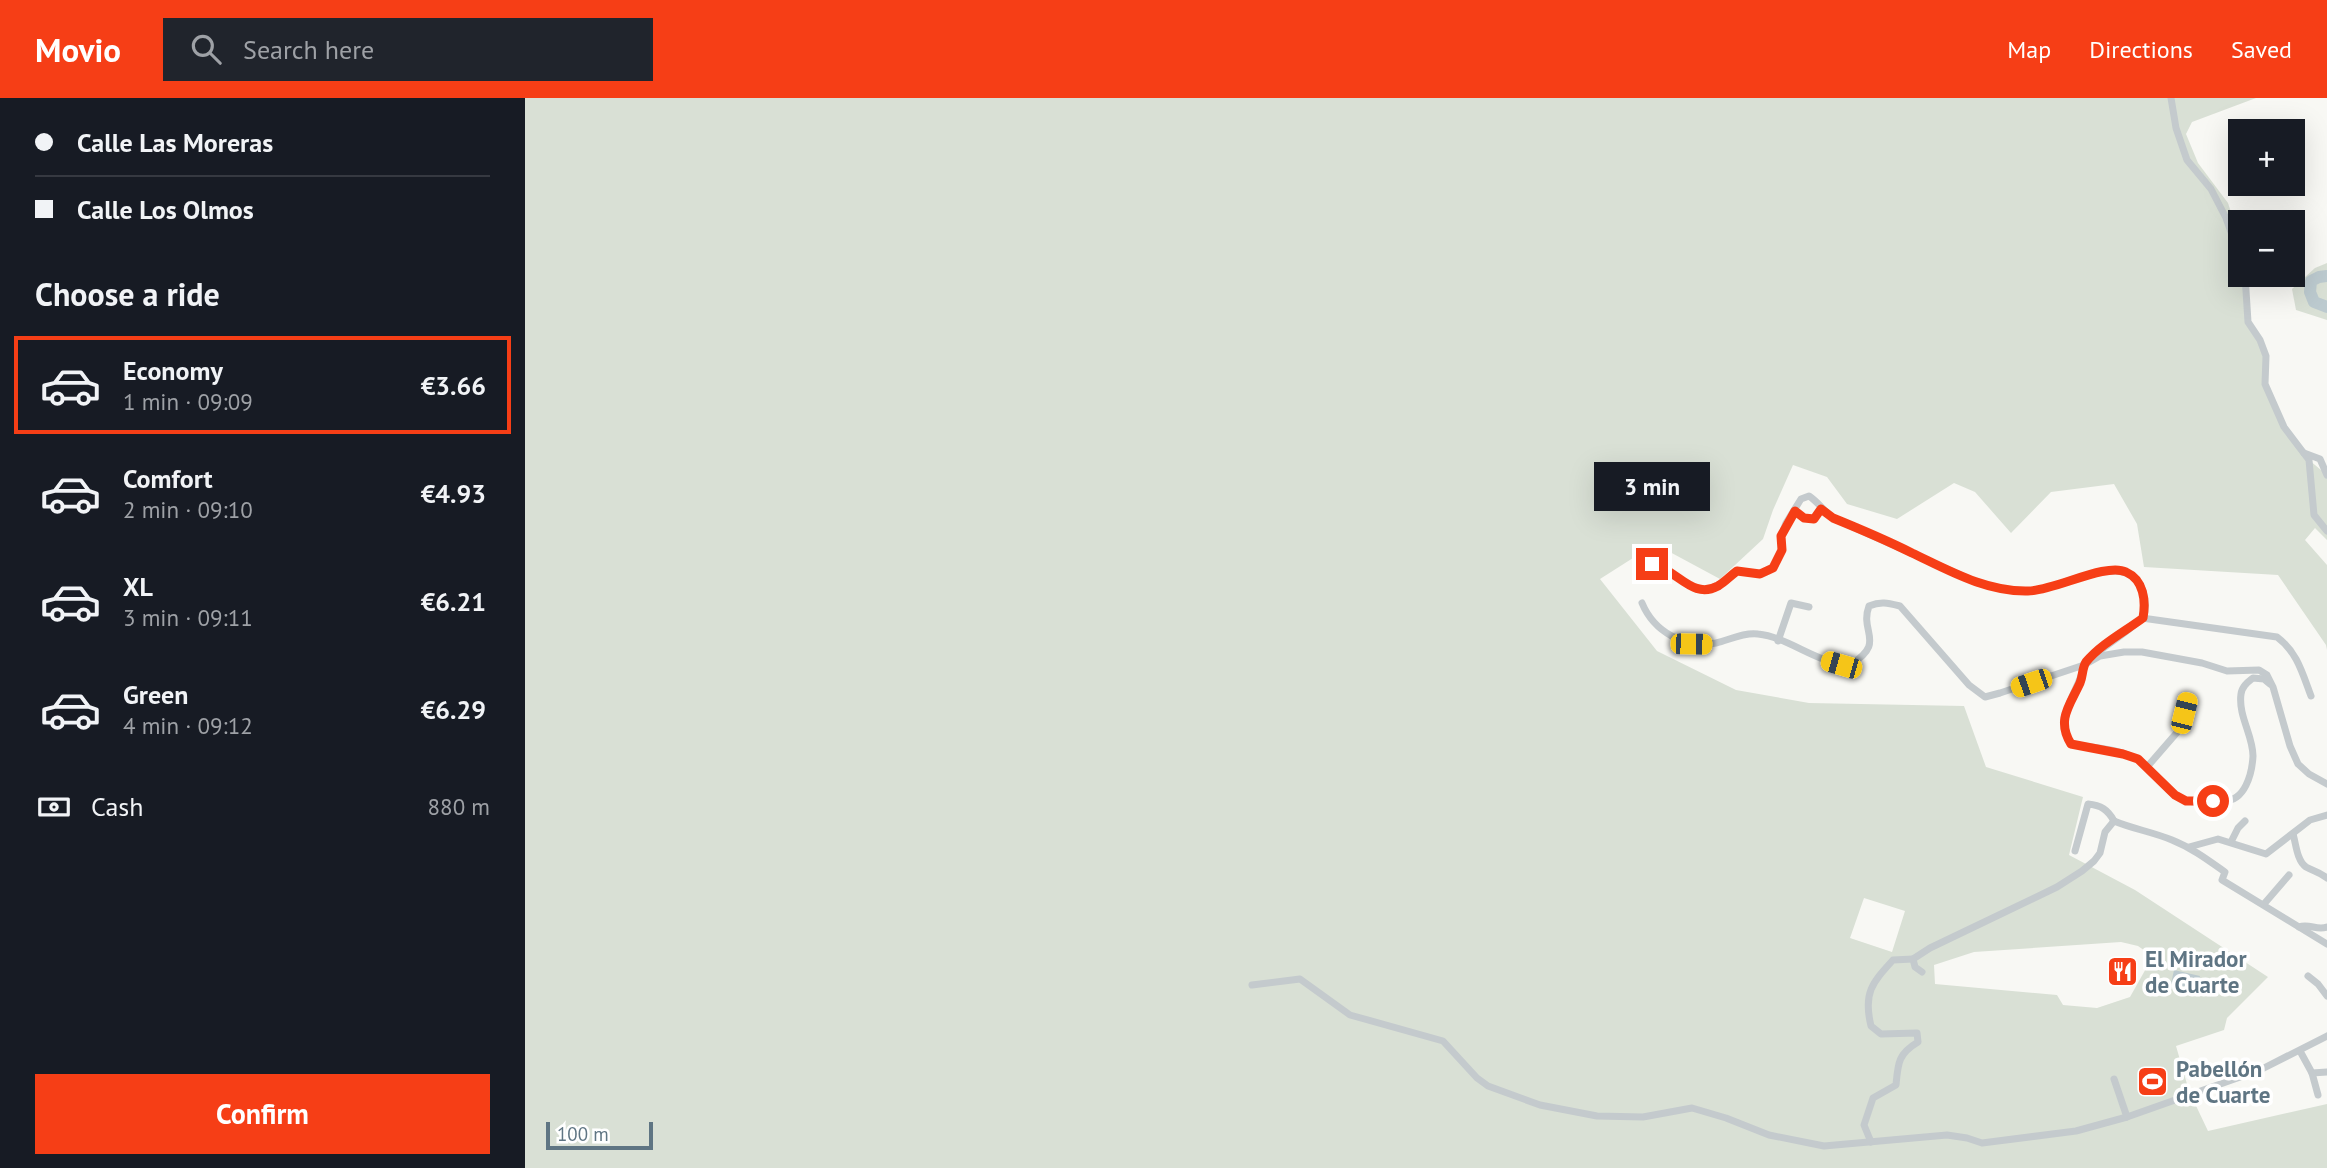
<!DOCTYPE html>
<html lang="en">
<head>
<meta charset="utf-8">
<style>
  body { margin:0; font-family:"PT Sans",sans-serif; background:#20242c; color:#f1f3f6; height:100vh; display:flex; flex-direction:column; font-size:26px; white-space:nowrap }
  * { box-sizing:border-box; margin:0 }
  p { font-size:23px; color:#9ea1a6 }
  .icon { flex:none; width:38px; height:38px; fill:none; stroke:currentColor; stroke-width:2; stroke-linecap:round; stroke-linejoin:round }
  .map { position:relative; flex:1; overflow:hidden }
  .panel { display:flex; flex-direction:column; background:#171b24; width:525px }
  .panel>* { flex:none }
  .banner { display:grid; align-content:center; height:154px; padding:0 35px; background:#171b24 }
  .controls { position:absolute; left:1703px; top:21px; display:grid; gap:14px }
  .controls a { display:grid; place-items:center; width:77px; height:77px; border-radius:0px; background:#171b24; box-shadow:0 7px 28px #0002; font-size:35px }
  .scale { position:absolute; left:21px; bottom:18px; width:107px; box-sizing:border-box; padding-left:7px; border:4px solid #5f7583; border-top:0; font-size:19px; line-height:24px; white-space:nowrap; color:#5f7583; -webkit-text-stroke:5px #fff; paint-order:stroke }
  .end { position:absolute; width:32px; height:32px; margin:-16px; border:9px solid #f63e16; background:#fff; box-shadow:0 0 0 4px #fff }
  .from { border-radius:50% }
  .bubble { position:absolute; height:49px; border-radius:0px; background:#171b24; box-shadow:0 7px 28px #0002; font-size:23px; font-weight:700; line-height:49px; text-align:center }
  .car { position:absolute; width:21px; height:42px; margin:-21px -10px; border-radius:9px; box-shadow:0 0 5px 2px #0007; background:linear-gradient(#f5c518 24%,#345 0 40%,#f5c518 0 76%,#345 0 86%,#f5c518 0) }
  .banner b { display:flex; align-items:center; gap:24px; height:66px; font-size:26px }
  .banner b+b { border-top:2px solid #363941 }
  .banner i { width:18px; height:18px; background:#f1f3f6 }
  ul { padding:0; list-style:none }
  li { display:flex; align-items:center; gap:21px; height:98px; margin:0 14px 10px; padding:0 21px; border:4px solid transparent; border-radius:0px }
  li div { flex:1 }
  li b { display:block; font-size:26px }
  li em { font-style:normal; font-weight:700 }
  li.on { border-color:#f63e16 }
  li>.icon { width:63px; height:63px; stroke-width:1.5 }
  h2 { padding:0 35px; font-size:32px; line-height:84px }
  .pay { display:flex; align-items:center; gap:18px; height:77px; padding:0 35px; font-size:26px }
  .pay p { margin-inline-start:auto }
  .action { display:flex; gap:14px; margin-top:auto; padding:14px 35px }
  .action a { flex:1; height:80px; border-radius:0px; background:#f63e16; color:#fff; font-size:28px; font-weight:700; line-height:80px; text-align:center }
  header { display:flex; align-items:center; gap:42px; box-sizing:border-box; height:98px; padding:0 35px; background:#f63e16; color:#fff }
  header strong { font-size:33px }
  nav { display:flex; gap:38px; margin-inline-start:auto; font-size:24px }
  .search { width:490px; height:63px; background:#20242c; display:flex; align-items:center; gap:18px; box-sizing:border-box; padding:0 24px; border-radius:0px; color:#9ea1a6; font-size:26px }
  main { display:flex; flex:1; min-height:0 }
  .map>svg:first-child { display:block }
</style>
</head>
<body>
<header>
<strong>Movio</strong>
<div class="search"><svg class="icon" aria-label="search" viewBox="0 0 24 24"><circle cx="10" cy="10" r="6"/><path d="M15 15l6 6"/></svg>Search here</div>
<nav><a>Map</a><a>Directions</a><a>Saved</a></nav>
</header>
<main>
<section class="panel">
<div class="banner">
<b><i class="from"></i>Calle Las Moreras</b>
<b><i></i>Calle Los Olmos</b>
</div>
<h2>Choose a ride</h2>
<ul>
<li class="on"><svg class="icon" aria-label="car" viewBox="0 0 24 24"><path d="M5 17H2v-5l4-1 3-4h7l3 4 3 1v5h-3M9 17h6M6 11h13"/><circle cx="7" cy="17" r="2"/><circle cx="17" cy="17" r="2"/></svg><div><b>Economy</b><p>1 min · 09:09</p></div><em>€3.66</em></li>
<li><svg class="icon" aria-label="car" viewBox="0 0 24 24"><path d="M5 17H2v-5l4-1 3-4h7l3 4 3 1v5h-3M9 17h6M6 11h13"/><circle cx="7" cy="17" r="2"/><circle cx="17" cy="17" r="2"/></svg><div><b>Comfort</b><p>2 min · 09:10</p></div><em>€4.93</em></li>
<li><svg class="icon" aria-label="car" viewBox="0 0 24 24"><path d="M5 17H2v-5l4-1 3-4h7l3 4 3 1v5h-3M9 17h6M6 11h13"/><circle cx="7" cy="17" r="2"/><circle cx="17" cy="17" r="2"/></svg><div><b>XL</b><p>3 min · 09:11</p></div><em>€6.21</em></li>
<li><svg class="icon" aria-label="car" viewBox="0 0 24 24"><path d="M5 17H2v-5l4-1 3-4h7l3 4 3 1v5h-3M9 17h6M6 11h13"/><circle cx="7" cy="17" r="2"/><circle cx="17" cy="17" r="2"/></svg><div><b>Green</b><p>4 min · 09:12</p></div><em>€6.29</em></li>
</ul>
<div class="pay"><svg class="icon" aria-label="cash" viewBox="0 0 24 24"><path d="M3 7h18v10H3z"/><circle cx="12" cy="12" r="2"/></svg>Cash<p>880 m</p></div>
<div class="action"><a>Confirm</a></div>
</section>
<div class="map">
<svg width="1802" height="1070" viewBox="0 0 1802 1070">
  <rect width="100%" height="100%" fill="#f8f8f4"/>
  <g fill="#d9e0d5" fill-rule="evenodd">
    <path d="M0,0H1731L1667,24L1661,36L1673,65L1703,105L1715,142V177H1720L1723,224L1741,258V286L1759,329L1784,362L1802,377V442L1790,430L1780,442L1802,467V552L1801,547L1753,477L1619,469L1612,426L1589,386L1526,394L1486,435L1450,394L1429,385L1372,421L1322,406L1302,379L1268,367L1248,412L1238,441L1195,481L1130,446L1075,481L1132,553L1211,592L1284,605L1439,608L1461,669L1558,699L1544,757L1610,792L1743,879L1702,920L1699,932L1651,948L1664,993L1683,1033L1802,1006V1070H0ZM1339,800L1380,813L1367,854L1325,840ZM1596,844L1613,848L1623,855L1618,864L1623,867L1605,899L1572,910L1538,907L1532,897L1410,886L1409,867L1449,854Z"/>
    <path d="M1802,165V222L1771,212L1767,191L1790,170Z"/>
  </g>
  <path fill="#bccacf" d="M1649,872L1675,878L1672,891L1646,886Z"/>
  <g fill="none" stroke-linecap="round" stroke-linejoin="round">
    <path stroke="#bccacf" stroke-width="12" d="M1802,178L1794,179L1786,183L1785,194L1789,204L1802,209"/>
    <g stroke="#c4cacd" stroke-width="7">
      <path d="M1646,0L1651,30L1662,62L1686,91L1701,120L1715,159"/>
      <path d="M1720,177L1723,224L1735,242L1741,258L1740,286L1759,329L1784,362L1789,417L1802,433"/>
      <path d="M1779,355L1795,361L1802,377"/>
      <path d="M1270,413L1279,420H1289L1296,411"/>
      <path d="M1127,466C1153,472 1167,502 1193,487C1200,484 1205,478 1212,473L1235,476L1248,470L1257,451L1256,438L1261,425L1276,401L1284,398C1293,404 1299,413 1308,420L1453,485C1471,490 1488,494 1506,493C1537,491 1602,449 1618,493C1620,500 1622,511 1618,519C1613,527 1577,550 1567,559"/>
      <path d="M1117,505C1129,534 1160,551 1191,545C1204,542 1219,534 1233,536C1264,539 1292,566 1325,567C1362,544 1334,535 1344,508C1356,503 1363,505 1375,508L1444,587L1460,599L1475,595L1559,567L1575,558L1599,554H1617L1677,565L1702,573L1734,572L1742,577L1748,589L1765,648L1773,666L1784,676L1802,686"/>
      <path d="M1617,520L1752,539C1772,554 1777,574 1786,598"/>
      <path d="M1253,543L1266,505L1284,509"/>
      <path d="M1559,567C1554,595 1528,617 1546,646C1567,650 1595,650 1613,662C1631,672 1641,698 1662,703C1673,705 1687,703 1699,703C1720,703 1727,676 1728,658C1728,637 1713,618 1716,596C1717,588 1723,584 1728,580L1739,581L1745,586"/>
      <path d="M1622,669L1655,631L1663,599"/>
      <path d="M1589,723C1608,731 1628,734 1647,742C1667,750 1683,762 1700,774L1697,782L1802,846"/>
      <path d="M1768,736C1771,746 1772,763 1781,769C1790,774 1793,773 1802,780"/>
      <path d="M1706,744L1713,730L1720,723"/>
      <path d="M1664,749L1693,741L1741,756L1785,722L1802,717"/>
      <path d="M1550,753L1563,706C1576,707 1583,712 1589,723"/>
      <path d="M1739,806L1764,777"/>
      <path d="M1774,829C1784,825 1792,833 1802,829"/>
      <path d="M1397,874L1390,869L1388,861L1405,850L1532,789L1557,773L1569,763L1575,755L1580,734L1589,723"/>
      <path d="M1783,878L1793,886L1802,898"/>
      <path d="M727,887L775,881L825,917L918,943L952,980L963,988L1015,1007L1072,1018L1118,1019L1167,1010L1201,1020L1244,1037L1299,1048L1422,1037L1442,1040L1457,1045L1551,1033L1602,1019L1735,972L1802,938"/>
      <path d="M1775,953L1787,975L1802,974"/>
      <path d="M1787,975L1793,997"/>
      <path d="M1589,981L1602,1019"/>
      <path d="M1346,1044L1339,1027L1348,1000L1371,987C1373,965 1373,956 1393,944L1392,935L1356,936L1346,928C1338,895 1347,885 1368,862L1388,861"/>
    </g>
  </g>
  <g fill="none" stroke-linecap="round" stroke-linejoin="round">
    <path stroke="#f63e16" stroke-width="9" d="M1127,466C1153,472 1167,502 1193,488C1200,484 1205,478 1212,473L1235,476L1248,470L1257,452L1256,438L1270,413L1279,420L1289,421L1296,411L1308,420C1335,431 1361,442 1387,455C1423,472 1461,494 1503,493C1529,493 1581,464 1601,474C1619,482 1621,503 1618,520C1599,534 1576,546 1561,564C1557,570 1558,578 1555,585C1545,607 1531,622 1546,646L1598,656L1613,661L1650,697L1661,703H1688"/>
  </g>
  <defs>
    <symbol id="restaurant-square" viewBox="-11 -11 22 22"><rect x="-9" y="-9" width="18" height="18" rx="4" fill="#f63e16" stroke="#fff"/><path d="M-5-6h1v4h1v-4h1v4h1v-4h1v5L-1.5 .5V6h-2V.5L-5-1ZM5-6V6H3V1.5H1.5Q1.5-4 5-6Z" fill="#fff"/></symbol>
    <symbol id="stadium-square" viewBox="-11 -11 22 22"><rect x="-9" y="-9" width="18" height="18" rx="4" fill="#f63e16" stroke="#fff"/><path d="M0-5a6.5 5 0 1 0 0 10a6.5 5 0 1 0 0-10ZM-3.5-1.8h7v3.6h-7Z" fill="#fff"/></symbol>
  </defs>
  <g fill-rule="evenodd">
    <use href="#restaurant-square" x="1580" y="856" width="35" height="35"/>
    <use href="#stadium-square" x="1610" y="966" width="35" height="35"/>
  </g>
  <g text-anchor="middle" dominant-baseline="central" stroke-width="7" stroke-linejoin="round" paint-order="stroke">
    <g font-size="23" font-weight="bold" fill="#5f7583" stroke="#fff" text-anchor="start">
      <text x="1620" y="860">El Mirador<tspan x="1620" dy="26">de Cuarte</tspan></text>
      <text x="1651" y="970">Pabellón<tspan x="1651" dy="26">de Cuarte</tspan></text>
    </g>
  </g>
</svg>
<div class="controls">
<a>+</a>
<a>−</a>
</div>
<div class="scale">100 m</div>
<i class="end from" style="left:1688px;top:703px"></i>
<i class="end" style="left:1127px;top:466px"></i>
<div class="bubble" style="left:1069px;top:364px;width:116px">3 min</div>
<i class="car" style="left:1166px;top:546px;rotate:91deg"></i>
<i class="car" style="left:1316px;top:567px;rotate:286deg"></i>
<i class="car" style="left:1506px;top:585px;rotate:251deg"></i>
<i class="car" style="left:1659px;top:615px;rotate:14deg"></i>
</div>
</main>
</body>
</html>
